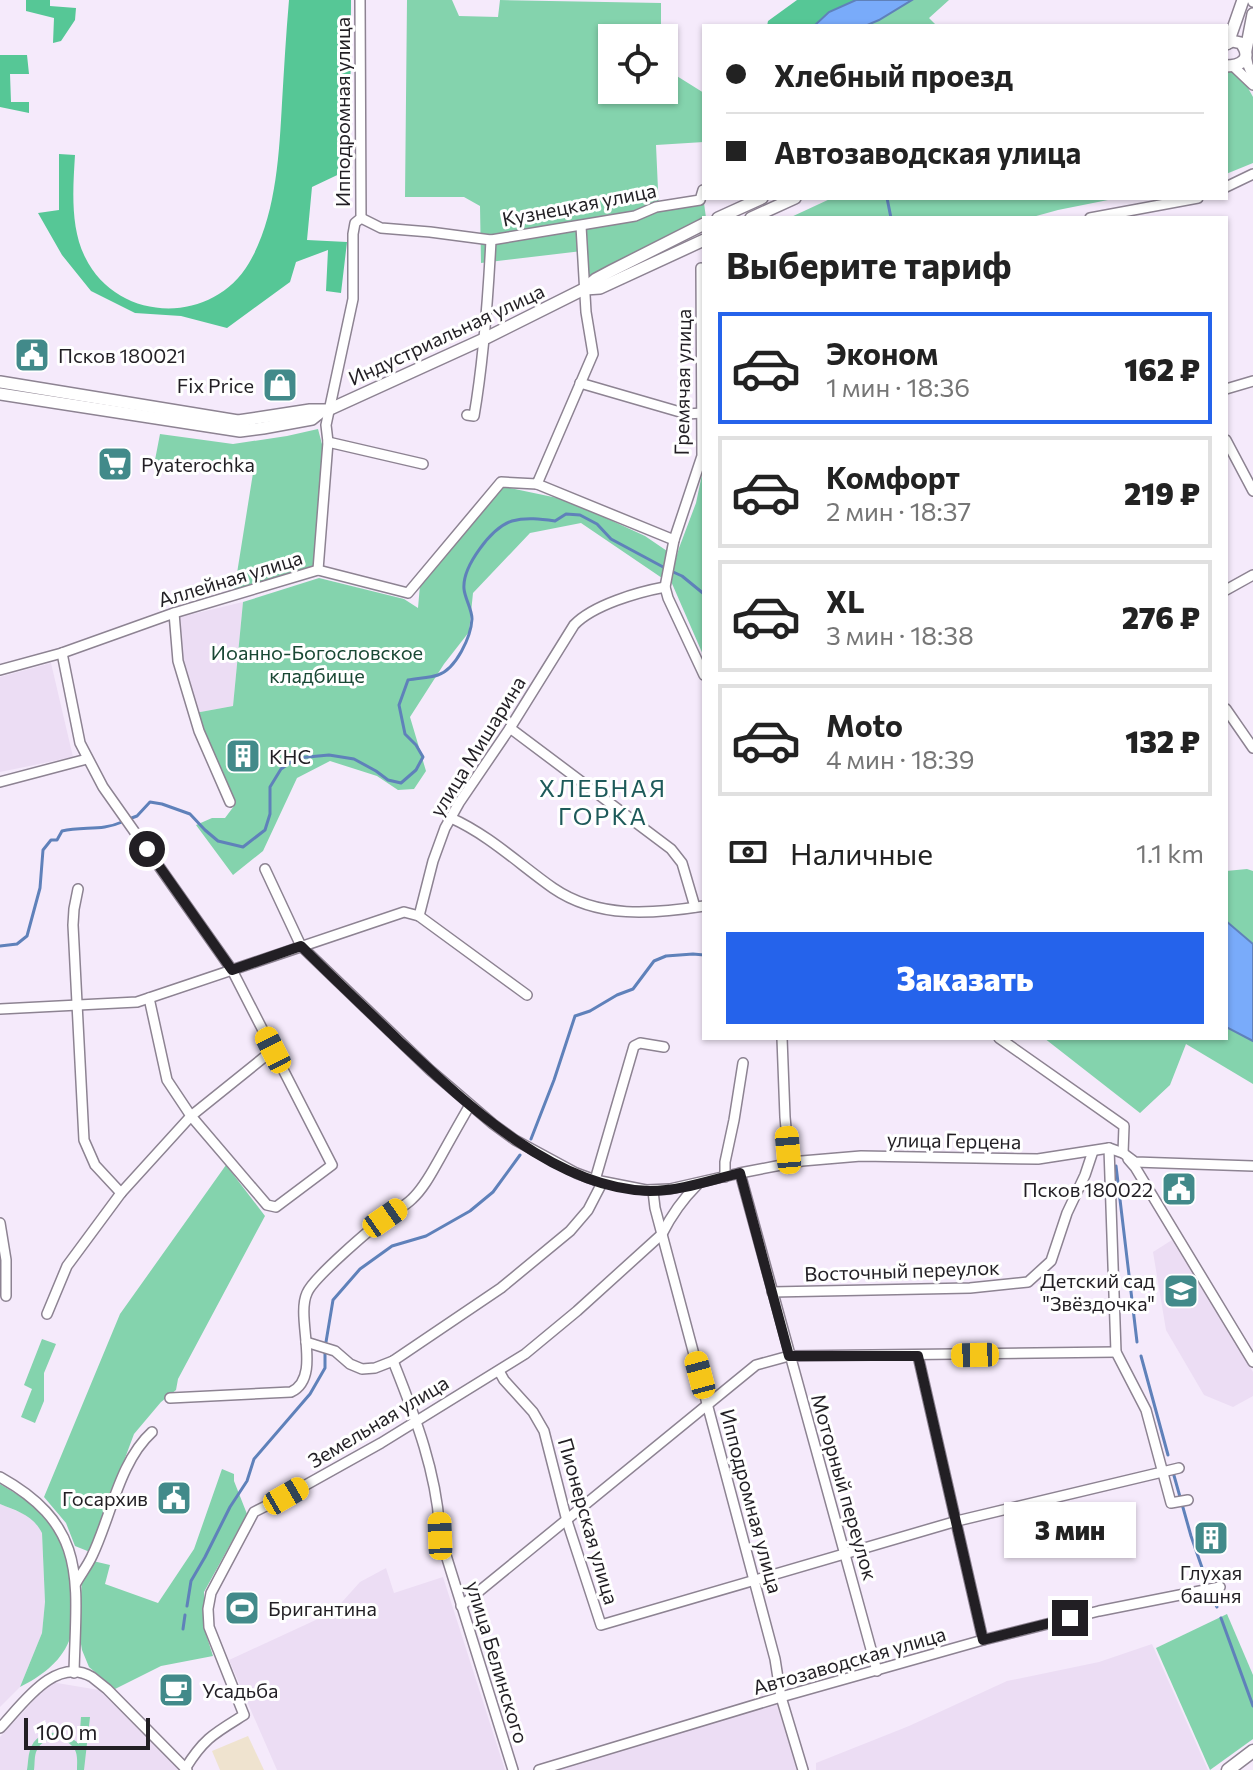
<!DOCTYPE html>
<html lang="ru">
<head>
<meta charset="utf-8">
<style>
  body { margin:0; font-family:Commissioner,sans-serif; background:#f6f6f6; color:#222; height:100vh; display:flex; flex-direction:column; font-size:30px; white-space:nowrap }
  * { box-sizing:border-box; margin:0 }
  p { font-size:26px; color:#767676 }
  .icon { flex:none; width:44px; height:44px; fill:none; stroke:currentColor; stroke-width:2; stroke-linecap:round; stroke-linejoin:round }
  .map { position:relative; flex:1; overflow:hidden }
  .side { position:absolute; left:702px; top:216px; width:526px; height:824px; display:flex; flex-direction:column; background:#fff; border-radius:0px; box-shadow:0 2px 6px #0004 }
  .side>* { flex:none }
  .top-card { position:absolute; left:702px; top:24px; width:526px; height:176px; border-radius:0px; box-shadow:0 2px 6px #0004; display:grid; align-content:center; height:176px; padding:0 24px; background:#fff }
  .tools { position:absolute; left:598px; top:24px; display:grid; gap:16px }
  .tools a { display:grid; place-items:center; width:80px; height:80px; border-radius:0px; background:#fff; box-shadow:0 2px 6px #0004; font-size:40px }
  .scale { position:absolute; left:24px; bottom:20px; width:126px; box-sizing:border-box; padding-left:8px; border:4px solid #221f24; border-top:0; font-size:22px; line-height:28px; white-space:nowrap; color:#221f24; -webkit-text-stroke:6px #fff; paint-order:stroke }
  .end { position:absolute; width:36px; height:36px; margin:-18px; border:10px solid #221f24; background:#fff; box-shadow:0 0 0 4px #fff }
  .from { border-radius:50% }
  .bubble { position:absolute; height:56px; border-radius:0px; background:#fff; box-shadow:0 2px 6px #0004; font-size:26px; font-weight:800; line-height:56px; text-align:center }
  .car { position:absolute; width:24px; height:48px; margin:-24px -12px; border-radius:10px; box-shadow:0 0 6px 2px #0007; background:linear-gradient(#f5c518 24%,#345 0 40%,#f5c518 0 76%,#345 0 86%,#f5c518 0) }
  .top-card b { display:flex; align-items:center; gap:28px; height:76px; font-size:30px }
  .top-card b+b { border-top:2px solid #e0e0e0 }
  .top-card i { width:20px; height:20px; background:#222 }
  ul { padding:0; list-style:none }
  li { display:flex; align-items:center; gap:24px; height:112px; margin:0 16px 12px; padding:0 8px; border:4px solid #e0e0e0; border-radius:0px }
  li div { flex:1 }
  li b { display:block; font-size:30px }
  li em { font-style:normal; font-weight:800 }
  li.on { border-color:#2563eb }
  li>.icon { width:72px; height:72px; stroke-width:1.5 }
  h2 { padding:0 24px; font-size:36px; line-height:96px }
  .pay { display:flex; align-items:center; gap:20px; height:88px; padding:0 24px; font-size:30px }
  .pay p { margin-inline-start:auto }
  .button { display:flex; gap:16px; margin-top:auto; padding:16px 24px }
  .button a { flex:1; height:92px; border-radius:0px; background:#2563eb; color:#fff; font-size:32px; font-weight:800; line-height:92px; text-align:center }
  .map>svg:first-child { display:block }
</style>
</head>
<body>
<div class="map">
<svg width="1253" height="1770" viewBox="0 0 1253 1770">
  <rect width="100%" height="100%" fill="#f5eafb"/>
  <path fill="#efe3cf" d="M248,1736L264,1770H220L212,1751Z"/>
  <g fill="#ecddf4">
    <path d="M243,602L233,706L195,713L168,620Z"/>
    <path d="M51,663L73,757L0,772V677Z"/>
    <path d="M1172,1240L1253,1372V1396L1233,1407L1204,1395L1166,1330L1153,1252Z"/>
    <path d="M0,1504L29,1516L37,1523L42,1532L45,1602L42,1633L20,1687L0,1707Z"/>
    <path d="M386,1568L394,1593L443,1577L505,1770H277L229,1660L333,1612L360,1582Z"/>
    <path d="M1152,1644L1208,1770H816V1763L909,1726L1007,1681L1099,1662Z"/>
    <path d="M51,1682L99,1690L179,1770H0V1737Z"/>
    <path d="M776,1703L799,1770H557Z"/>
  </g>
  <g fill="#84d3ad">
    <path d="M407,0H452L459,16L498,17L500,0L661,3V38H612V90H664V68L704,93V142L656,145L659,212L704,203L706,218L586,279L582,251L481,263L480,206L464,197H405Z"/>
    <path d="M912,0H949L929,18L937,26H864L879,20Z"/>
    <path d="M1226,72H1234L1242,77L1253,97V163L1226,174Z"/>
    <path d="M832,198H1118L1058,210L1029,218H789Z"/>
    <path d="M318,429L323,448L315,568L234,592L253,473L155,460L160,434L233,444L287,436Z"/>
    <path d="M704,465V552L702,556L704,568V657L670,579L679,548L696,503Z"/>
    <path d="M502,488H510L567,500L645,536L667,551L662,578L581,523L530,533L473,593L469,632L444,664L410,717L426,771L414,789L398,790L377,776L330,761L297,778L263,851L233,875L196,825L212,818H225L234,806L195,713L233,706L243,602L319,578L404,599L418,608L420,585Z"/>
    <path d="M1247,869L1253,871V944L1226,921V871Z"/>
    <path d="M1226,1027L1253,1041V1084L1186,1044L1170,1085L1140,1113L1044,1038H1226Z"/>
    <path d="M226,1165L265,1216L178,1379L176,1390L161,1402L134,1434L90,1552L75,1546L66,1523L44,1497L120,1314Z"/>
    <path d="M42,1339L56,1344L44,1373V1401L35,1423L21,1417L32,1389L24,1385Z"/>
    <path d="M222,1469L234,1474V1481L247,1514L204,1592L205,1631L213,1656L161,1666L115,1689L89,1667L82,1650L79,1632L82,1579L93,1561L110,1565L105,1584L158,1603L194,1549Z"/>
    <path d="M0,1484C20,1496 40,1508 54,1526C72,1550 81,1614 69,1641C60,1663 40,1677 20,1687L42,1633L45,1602L42,1533C33,1515 17,1511 0,1504Z"/>
    <path d="M1227,1614L1253,1675V1739L1210,1770L1156,1648Z"/>
    <path d="M81,1717H90L84,1770H77C77,1764 78,1756 75,1750C67,1736 44,1735 37,1750C34,1755 35,1764 34,1770H27C28,1764 28,1756 30,1750C38,1726 65,1730 79,1744Z"/>
  </g>
  <g fill="#56c796">
    <path d="M26,0H50V6L76,8L75,20L61,41L53,43L54,18L26,11Z"/>
    <path d="M289,0H351L350,169L312,187L307,240L347,242L341,293L326,291L328,250L296,262L290,282L227,328L181,316L135,313L91,291L62,255L38,213L59,210V154L75,155C73,188 70,227 85,257C117,323 212,326 249,263C276,217 279,156 282,103C284,69 286,34 289,0Z"/>
    <path d="M797,0H856L829,12L814,26H767L768,21Z"/>
    <path d="M0,55H27L29,74H10L11,102H29V113L0,107Z"/>
  </g>
  <g fill="#79abfa" stroke="#5f81ba" stroke-width="2">
    <path d="M856,0H912L879,20L865,26H814L829,12Z"/>
    <path d="M1226,921L1253,944V1041L1226,1027Z"/>
  </g>
  <g fill="none" stroke-linecap="round" stroke-linejoin="round">
    <g stroke="#5f81ba" stroke-width="3">
      <path d="M887,198L891,218"/>
      <path d="M671,571L682,576L704,594"/>
      <path d="M129,819L137,816L150,802L162,804L190,814L205,830L218,841L243,847L265,830L270,814V787L281,769L297,758L329,755L354,759L376,771L388,780L401,783L416,770L423,757L416,745L405,734L399,705L408,680C417,678 429,678 438,675C456,669 471,637 472,619C472,609 465,599 464,589C462,567 491,528 512,521C526,517 541,519 555,521L566,514L580,515L597,524L611,539L665,568"/>
      <path d="M0,946L17,944L27,936L40,888L43,850L51,840H57L62,831C83,826 102,831 122,822"/>
      <path d="M531,1139L554,1080L575,1016L590,1011L617,995L633,989L654,961L666,956L693,954L704,955"/>
      <path d="M1116,1166L1137,1342"/>
      <path d="M326,1342L333,1300L360,1269L392,1246L426,1236L470,1211L493,1192L520,1155"/>
      <path d="M1141,1356L1168,1455"/>
      <path d="M1173,1472L1191,1536L1207,1582"/>
      <path d="M1213,1599L1217,1607"/>
      <path d="M187,1606L191,1581L205,1557L230,1507L247,1481L254,1459L310,1394L325,1368V1352"/>
      <path d="M1221,1618L1253,1706"/>
      <path d="M183,1629L185,1615"/>
    </g>
    <defs>
      <g id="minor">
        <path d="M1252,0L1253,2"/>
        <path d="M1246,55L1248,65L1253,77"/>
        <path d="M1233,66L1253,85"/>
        <path d="M1226,187L1253,174"/>
        <path d="M361,218L381,228L430,232L491,240L635,216L656,207L700,200L703,190"/>
        <path d="M1090,218L1198,198"/>
        <path d="M701,268L702,456L674,540L665,587L668,598L704,675"/>
        <path d="M580,383L687,414L702,413"/>
        <path d="M1226,389L1253,381"/>
        <path d="M467,415L474,416C484,358 488,299 491,240"/>
        <path d="M1226,440L1253,491"/>
        <path d="M328,442L423,464"/>
        <path d="M537,484L674,540"/>
        <path d="M318,570L328,442L326,425L353,299V234L355,223L361,218L360,0"/>
        <path d="M1226,590L1253,575"/>
        <path d="M174,613L178,661L199,731L230,802"/>
        <path d="M62,653L80,743L103,787L232,970L332,1165L276,1207L267,1205L191,1116L167,1080L149,998"/>
        <path d="M0,670L62,653L174,613L318,570L408,593L501,482L537,484L593,354L586,312L581,226"/>
        <path d="M1226,709L1253,748"/>
        <path d="M510,728L671,849L682,863L695,907"/>
        <path d="M0,782L87,759"/>
        <path d="M451,818C489,835 519,864 553,888C598,919 653,914 704,906"/>
        <path d="M265,869L301,946L430,1070L493,1124L515,1140L576,1173L595,1180L646,1190L670,1189L740,1173L802,1161L861,1156L1038,1159L1109,1148L1123,1153L1135,1162L1253,1166"/>
        <path d="M78,889L74,909L73,925L84,1140L95,1165L121,1193"/>
        <path d="M419,916L527,995"/>
        <path d="M0,1009L137,1002L404,912L419,916L433,861L445,828L459,803L510,728L574,625C593,605 638,592 665,587"/>
        <path d="M782,1038L785,1117L788,1150L792,1163"/>
        <path d="M999,1038L1124,1126L1123,1153"/>
        <path d="M1109,1148L1116,1352L1146,1410L1171,1503L1188,1500"/>
        <path d="M1128,1159L1135,1167L1253,1362"/>
        <path d="M740,1173L877,1671"/>
        <path d="M725,1177V1162L734,1120L743,1063"/>
        <path d="M595,1180L634,1046L640,1043L664,1047"/>
        <path d="M653,1191L655,1208L775,1659L781,1697L803,1770"/>
        <path d="M0,1223L6,1260V1296"/>
        <path d="M772,1292L970,1288L1028,1282L1051,1261L1067,1213L1085,1175L1093,1151"/>
        <path d="M47,1314L67,1266L121,1193L191,1116L273,1050"/>
        <path d="M306,1342L335,1351L350,1364L362,1369L375,1368L393,1361L501,1288L570,1231L588,1210L602,1183"/>
        <path d="M918,1356L983,1640"/>
        <path d="M393,1361C415,1416 438,1475 440,1536L513,1770"/>
        <path d="M499,1371L504,1380L533,1412L544,1431L567,1521L601,1625L957,1521L1179,1468"/>
        <path d="M170,1398L291,1392C323,1377 295,1319 307,1293C313,1278 371,1228 387,1217C395,1211 405,1206 412,1199C424,1188 432,1172 440,1158C450,1140 460,1122 470,1105"/>
        <path d="M0,1477C90,1527 76,1583 74,1673"/>
        <path d="M76,1583C81,1574 88,1565 92,1556C111,1517 119,1462 152,1432"/>
        <path d="M461,1606L756,1365L789,1356L1116,1352"/>
        <path d="M0,1728C22,1705 55,1655 92,1677C97,1681 102,1685 107,1689L187,1770"/>
        <path d="M185,1769C204,1738 215,1733 244,1715L209,1627L208,1609L211,1593L254,1512L286,1496L381,1443L525,1354L577,1311L662,1234C671,1216 683,1199 697,1185"/>
        <path d="M539,1770L781,1697L983,1640L1099,1611L1220,1587"/>
      </g>
      <g id="tertiary">
        <path d="M1228,43L1243,0"/>
        <path d="M1226,44L1232,41L1241,43C1253,59 1241,66 1226,66"/>
        <path d="M1246,50L1253,14"/>
        <path d="M718,218L762,198"/>
        <path d="M751,218L795,198"/>
        <path d="M585,289L600,288L704,240"/>
        <path d="M0,382L238,421L310,410H328L486,338L584,289L596,279L611,271L704,224"/>
        <path d="M0,394L240,431L263,428L312,419L322,411"/>
      </g>
      <path id="secondary" d="M1228,1770L1253,1751"/>
    </defs>
    <use href="#minor" stroke="#8d8392" stroke-width="12"/>
    <use href="#tertiary" stroke="#8d8392" stroke-width="14"/>
    <use href="#secondary" stroke="#8d8392" stroke-width="15"/>
    <use href="#minor" stroke="#fff" stroke-width="9"/>
    <use href="#tertiary" stroke="#fff" stroke-width="11"/>
    <use href="#secondary" stroke="#fff" stroke-width="12"/>
  </g>
  <g fill="none" stroke-linecap="round" stroke-linejoin="round">
    <path stroke="#221f24" stroke-width="10" d="M147,849L232,970L301,946C333,978 366,1009 398,1040C464,1102 554,1189 650,1191C680,1191 711,1180 740,1173L789,1356H918L983,1640L1070,1618"/>
  </g>
  <defs>
    <symbol id="civic-square" viewBox="-11 -11 22 22"><rect x="-9" y="-9" width="18" height="18" rx="4" fill="#428a8a" stroke="#fff"/><path d="M-.6-6.5H3V-4.5H.6V-3L4-1V1h2V6H-6V1h2V-1L-.6-3ZM-1.2 2.5V6h2.4V2.5Z" fill="#fff"/></symbol>
    <symbol id="shop-square" viewBox="-11 -11 22 22"><rect x="-9" y="-9" width="18" height="18" rx="4" fill="#428a8a" stroke="#fff"/><path d="M-5-2.5h2.3a2.7 3.5 0 0 1 5.4 0H5L5.5 6h-11ZM-1.5-2.5h3a1.5 2.3 0 0 0-3 0Z" fill="#fff"/></symbol>
    <symbol id="supermarket-square" viewBox="-11 -11 22 22"><rect x="-9" y="-9" width="18" height="18" rx="4" fill="#428a8a" stroke="#fff"/><path d="M-6-5.5h2.5l.6 2H6L4.5 2H-2.5L-4.4-4H-6ZM-1.5 3.2a1.3 1.3 0 1 0 .1 0ZM3 3.2a1.3 1.3 0 1 0 .1 0Z" fill="#fff"/></symbol>
    <symbol id="building-square" viewBox="-11 -11 22 22"><rect x="-9" y="-9" width="18" height="18" rx="4" fill="#428a8a" stroke="#fff"/><path d="M-4-6H4V6H1V3H-1V6H-4ZM-2.5-4.3h1.7v1.8h-1.7ZM.8-4.3h1.7v1.8H.8ZM-2.5-1h1.7V.8h-1.7ZM.8-1h1.7V.8H.8Z" fill="#fff"/></symbol>
    <symbol id="school-square" viewBox="-11 -11 22 22"><rect x="-9" y="-9" width="18" height="18" rx="4" fill="#428a8a" stroke="#fff"/><path d="M0-5L7-2L0 1L-7-2ZM-4 1L0 2.5L4 1V4Q0 6-4 4Z" fill="#fff"/></symbol>
    <symbol id="stadium-square" viewBox="-11 -11 22 22"><rect x="-9" y="-9" width="18" height="18" rx="4" fill="#428a8a" stroke="#fff"/><path d="M0-5a6.5 5 0 1 0 0 10a6.5 5 0 1 0 0-10ZM-3.5-1.8h7v3.6h-7Z" fill="#fff"/></symbol>
    <symbol id="cafe-square" viewBox="-11 -11 22 22"><rect x="-9" y="-9" width="18" height="18" rx="4" fill="#428a8a" stroke="#fff"/><path d="M-5.5-4.5H6V0H3Q3 3.5 0 3.5H-2.5Q-5.5 3.5-5.5 0ZM3-3.2v2h1.7v-2ZM-6 4.5H4V6H-6Z" fill="#fff"/></symbol>
  </defs>
  <g fill-rule="evenodd">
    <use href="#civic-square" x="12" y="335" width="40" height="40"/>
    <use href="#shop-square" x="260" y="365" width="40" height="40"/>
    <use href="#supermarket-square" x="95" y="444" width="40" height="40"/>
    <use href="#building-square" x="223" y="736" width="40" height="40"/>
    <use href="#civic-square" x="1159" y="1169" width="40" height="40"/>
    <use href="#school-square" x="1161" y="1271" width="40" height="40"/>
    <use href="#civic-square" x="154" y="1478" width="40" height="40"/>
    <use href="#building-square" x="1191" y="1518" width="40" height="40"/>
    <use href="#stadium-square" x="222" y="1588" width="40" height="40"/>
    <use href="#cafe-square" x="156" y="1670" width="40" height="40"/>
  </g>
  <g text-anchor="middle" dominant-baseline="central" stroke-width="6" stroke-linejoin="round" paint-order="stroke">
    <g font-size="20" fill="#221f24" stroke="#fff">
      <text transform="translate(342 112) rotate(-90)">Ипподромная улица</text>
      <text transform="translate(579 204) rotate(-11)">Кузнецкая улица</text>
      <text transform="translate(446 334) rotate(-25)">Индустриальная улица</text>
      <text transform="translate(682 382) rotate(-89)">Гремячая улица</text>
      <text transform="translate(230 578) rotate(-17)">Аллейная улица</text>
      <text transform="translate(477 746) rotate(-58)">улица Мишарина</text>
      <text transform="translate(954 1140) rotate(1)">улица Герцена</text>
      <text transform="translate(902 1270) rotate(-2)">Восточный переулок</text>
      <text transform="translate(378 1421) rotate(-31)">Земельная улица</text>
      <text transform="translate(845 1487) rotate(74)">Моторный переулок</text>
      <text transform="translate(752 1501) rotate(75)">Ипподромная улица</text>
      <text transform="translate(589 1521) rotate(74)">Пионерская улица</text>
      <text transform="translate(849 1660) rotate(-16)">Автозаводская улица</text>
      <text transform="translate(498 1662) rotate(73)">улица Белинского</text>
    </g>
    <g font-size="20" fill="#221f24" stroke="#fff" text-anchor="start">
      <text x="58" y="355">Псков 180021</text>
      <text x="254" y="385" text-anchor="end">Fix Price</text>
      <text x="141" y="464">Pyaterochka</text>
      <text x="269" y="756">КНС</text>
      <text x="1153" y="1189" text-anchor="end">Псков 180022</text>
      <text x="1155" y="1280" text-anchor="end">Детский сад<tspan x="1155" dy="23">"Звёздочка"</tspan></text>
      <text x="148" y="1498" text-anchor="end">Госархив</text>
      <text x="1211" y="1572" text-anchor="middle">Глухая<tspan x="1211" dy="23">башня</tspan></text>
      <text x="268" y="1608">Бригантина</text>
      <text x="202" y="1690">Усадьба</text>
    </g>
    <g font-size="20" fill="#194834" stroke="#fff">
      <text x="317" y="652">Иоанно-Богословское<tspan x="317" dy="23">кладбище</tspan></text>
    </g>
    <g font-size="24" letter-spacing="2" fill="#1e5a5a" stroke="#fff">
      <text x="603" y="787">ХЛЕБНАЯ<tspan x="603" dy="28">ГОРКА</tspan></text>
    </g>
  </g>
</svg>
<div class="tools">
<a><svg class="icon" aria-label="locate" viewBox="0 0 24 24"><circle cx="12" cy="12" r="6"/><path d="M12 2v4M12 18v4M2 12h4M18 12h4"/></svg></a>
</div>
<div class="scale">100 m</div>
<i class="end from" style="left:147px;top:849px"></i>
<i class="end" style="left:1070px;top:1618px"></i>
<div class="bubble" style="left:1004px;top:1502px;width:132px">3 мин</div>
<i class="car" style="left:273px;top:1050px;rotate:333deg"></i>
<i class="car" style="left:788px;top:1150px;rotate:355deg"></i>
<i class="car" style="left:385px;top:1218px;rotate:55deg"></i>
<i class="car" style="left:975px;top:1355px;rotate:269deg"></i>
<i class="car" style="left:700px;top:1375px;rotate:345deg"></i>
<i class="car" style="left:286px;top:1496px;rotate:60deg"></i>
<i class="car" style="left:440px;top:1536px;rotate:358deg"></i>
<div class="top-card">
<b><i class="from"></i>Хлебный проезд</b>
<b><i></i>Автозаводская улица</b>
</div>
<section class="side">
<h2>Выберите тариф</h2>
<ul>
<li class="on"><svg class="icon" aria-label="car" viewBox="0 0 24 24"><path d="M5 17H2v-5l4-1 3-4h7l3 4 3 1v5h-3M9 17h6M6 11h13"/><circle cx="7" cy="17" r="2"/><circle cx="17" cy="17" r="2"/></svg><div><b>Эконом</b><p>1 мин · 18:36</p></div><em>162 ₽</em></li>
<li><svg class="icon" aria-label="car" viewBox="0 0 24 24"><path d="M5 17H2v-5l4-1 3-4h7l3 4 3 1v5h-3M9 17h6M6 11h13"/><circle cx="7" cy="17" r="2"/><circle cx="17" cy="17" r="2"/></svg><div><b>Комфорт</b><p>2 мин · 18:37</p></div><em>219 ₽</em></li>
<li><svg class="icon" aria-label="car" viewBox="0 0 24 24"><path d="M5 17H2v-5l4-1 3-4h7l3 4 3 1v5h-3M9 17h6M6 11h13"/><circle cx="7" cy="17" r="2"/><circle cx="17" cy="17" r="2"/></svg><div><b>XL</b><p>3 мин · 18:38</p></div><em>276 ₽</em></li>
<li><svg class="icon" aria-label="car" viewBox="0 0 24 24"><path d="M5 17H2v-5l4-1 3-4h7l3 4 3 1v5h-3M9 17h6M6 11h13"/><circle cx="7" cy="17" r="2"/><circle cx="17" cy="17" r="2"/></svg><div><b>Moto</b><p>4 мин · 18:39</p></div><em>132 ₽</em></li>
</ul>
<div class="pay"><svg class="icon" aria-label="cash" viewBox="0 0 24 24"><path d="M3 7h18v10H3z"/><circle cx="12" cy="12" r="2"/></svg>Наличные<p>1.1 km</p></div>
<div class="button"><a>Заказать</a></div>
</section>
</div>
</body>
</html>
